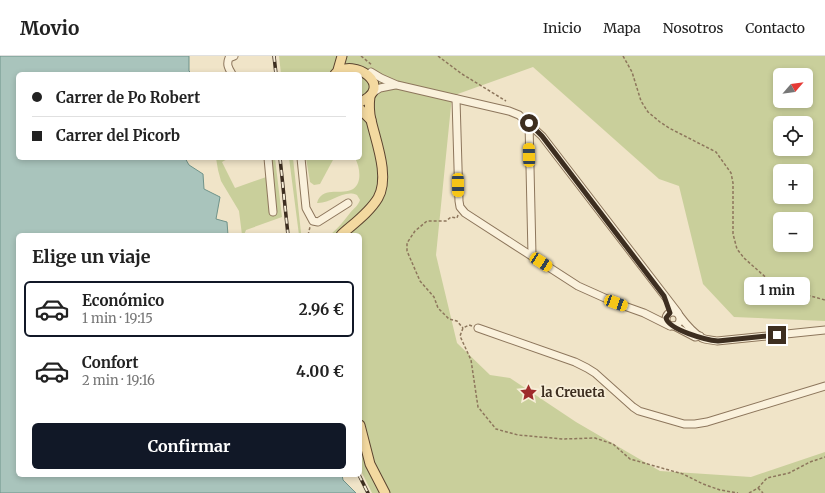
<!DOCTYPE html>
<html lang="es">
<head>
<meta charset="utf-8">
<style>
  body { margin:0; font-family:Merriweather,serif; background:#f6f6f6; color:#222; height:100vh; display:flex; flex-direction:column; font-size:15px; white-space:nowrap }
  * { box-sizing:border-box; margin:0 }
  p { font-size:13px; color:#767676 }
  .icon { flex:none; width:22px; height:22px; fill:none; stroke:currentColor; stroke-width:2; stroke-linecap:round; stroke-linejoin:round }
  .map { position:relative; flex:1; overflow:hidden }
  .side { position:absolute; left:16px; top:177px; width:346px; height:244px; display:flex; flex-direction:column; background:#fff; border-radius:6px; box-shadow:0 2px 6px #0003 }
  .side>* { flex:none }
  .banner { position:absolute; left:16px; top:16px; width:346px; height:88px; border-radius:6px; box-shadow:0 2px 6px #0003; display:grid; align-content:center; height:88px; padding:0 16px; background:#fff }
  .needle { width:26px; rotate:62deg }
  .fabs { position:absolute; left:773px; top:12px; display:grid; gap:8px }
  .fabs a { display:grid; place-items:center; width:40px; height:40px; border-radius:6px; background:#fff; box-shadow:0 2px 6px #0003; font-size:20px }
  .end { position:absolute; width:18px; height:18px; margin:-9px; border:5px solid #3d2e20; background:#fff; box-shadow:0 0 0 2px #fff }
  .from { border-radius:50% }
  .bubble { position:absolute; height:28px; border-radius:6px; background:#fff; box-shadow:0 2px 6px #0003; font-size:13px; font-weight:700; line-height:28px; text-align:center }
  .car { position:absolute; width:12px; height:24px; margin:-12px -6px; border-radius:5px; box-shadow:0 0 3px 1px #0007; background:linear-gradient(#f5c518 24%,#345 0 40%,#f5c518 0 76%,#345 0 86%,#f5c518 0) }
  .banner b { display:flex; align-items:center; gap:14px; height:38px; font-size:15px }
  .banner b+b { border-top:1px solid #e0e0e0 }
  .banner i { width:10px; height:10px; background:#222 }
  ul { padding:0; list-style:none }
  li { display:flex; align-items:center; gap:12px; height:56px; margin:0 8px 6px; padding:0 8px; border:2px solid transparent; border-radius:6px }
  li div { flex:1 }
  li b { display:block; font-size:15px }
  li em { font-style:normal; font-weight:700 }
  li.on { border-color:#111827 }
  li>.icon { width:36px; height:36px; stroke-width:1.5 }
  h2 { padding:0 16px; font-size:18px; line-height:48px }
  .primary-button { display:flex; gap:8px; margin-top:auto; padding:8px 16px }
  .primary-button a { flex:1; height:46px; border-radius:6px; background:#111827; color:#fff; font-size:16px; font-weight:700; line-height:46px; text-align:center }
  header { display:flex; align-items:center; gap:24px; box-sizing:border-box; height:56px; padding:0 20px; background:#fff; border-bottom:1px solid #e0e0e0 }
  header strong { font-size:19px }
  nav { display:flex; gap:22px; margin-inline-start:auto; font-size:14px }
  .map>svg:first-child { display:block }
</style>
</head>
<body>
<header>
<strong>Movio</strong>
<nav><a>Inicio</a><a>Mapa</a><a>Nosotros</a><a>Contacto</a></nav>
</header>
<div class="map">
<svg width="825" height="437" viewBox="0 0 825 437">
  <rect width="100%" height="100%" fill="#f0e4c8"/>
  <g fill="#c9cf9b" fill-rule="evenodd">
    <path d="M279,0H825V265L734,261L703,228L679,130L659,123L533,11L452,40L436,199L457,287L490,319L510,322L576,366L660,415L751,421L825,396V437H372L360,413V179H330C338,172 344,165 350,157C354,152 358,150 360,144L357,139C343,133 331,148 317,147C322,130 339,139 351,134C363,129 360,111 355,102H360V18H281ZM780,19H806V45H780ZM780,67H806V93H780ZM780,115H806V141H780ZM780,163H806V189H780Z"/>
    <path d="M216,102H229L222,106L235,132L272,119L271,102H275L282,161L246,174L244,179H242L239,155L221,125L218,114Z"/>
    <path d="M289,102H293L301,177L304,179H299Z"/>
    <path d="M306,102H334L320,128L314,129L310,126Z"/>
  </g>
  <path fill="#a9c4bc" stroke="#6f938a" d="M0,0H189V15L192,18H18V102H185L189,109L203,118L204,133L220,141L216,163L227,166L228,179H18V419H342L343,424L356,437H0Z"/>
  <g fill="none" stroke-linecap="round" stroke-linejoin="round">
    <defs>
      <g id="minor">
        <path d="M371,16L381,22L397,29L509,55L519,59L542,80L678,257"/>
        <path d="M232,18C229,13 226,9 229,2L234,0"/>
        <path d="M372,37L380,32L395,29"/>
        <path d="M456,43L459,145L460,151L465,157L578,230L616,247L644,257L670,270"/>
        <path d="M529,67L532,199"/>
        <path d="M268,102L273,156"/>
        <path d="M301,102L306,152L313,165L318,166L348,147"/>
        <circle cx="673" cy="263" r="7"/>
        <path d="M679,259C685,267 693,277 702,282C706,284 713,284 717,285L825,274"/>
        <path d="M674,270L695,281L700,280"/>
        <path d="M478,272L575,306L587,312L595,317L633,351L639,355L684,368H695L707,366L825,330"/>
      </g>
      <g id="major">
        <path d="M338,14L342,0"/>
        <path d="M335,18C354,0 396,31 360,46"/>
        <path d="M360,53L371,64"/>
        <path d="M341,179C353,168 369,157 378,142C390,121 376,86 371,64C369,56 369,48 370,40"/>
        <path d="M360,369L370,408L385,437"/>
      </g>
    </defs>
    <use href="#minor" stroke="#8d765c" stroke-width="9"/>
    <use href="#major" stroke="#5b4430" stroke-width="11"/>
    <g stroke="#8d765c" stroke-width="1.5" stroke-dasharray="3 2" stroke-linecap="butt">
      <path d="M361,0L372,9"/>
      <path d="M438,0L462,18L506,45"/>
      <path d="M623,0L632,16L641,45L648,56L660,66L669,72L716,96L731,117L733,127V178L737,193L744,202L771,226L782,232L825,244"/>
      <path d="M458,159L457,162L451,161L446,165H427L415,175L407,187V195L420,225L434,241L438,252L449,263L457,265L463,272"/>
      <path d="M308,179L310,171"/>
      <path d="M472,270L469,269L463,272L460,280L471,304L478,351L496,373L518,379L563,383L595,382L613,388L630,403L683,418L703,428L720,434L738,437"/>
      <path d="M758,432L763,437"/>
      <path d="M749,437L758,432L767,422L789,417L810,406L825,401"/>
    </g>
    <use href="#minor" stroke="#faf1dc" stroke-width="7"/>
    <use href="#major" stroke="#f3d9a0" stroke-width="9"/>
    <defs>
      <g id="rail">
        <path d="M274,0L276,18"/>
        <path d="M280,102L288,179"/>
        <path d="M359,419L368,437"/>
      </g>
    </defs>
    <use href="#rail" stroke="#3d2e20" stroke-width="3.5"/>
    <use href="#rail" stroke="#f7eed8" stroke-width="2" stroke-dasharray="6" stroke-linecap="butt"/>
  </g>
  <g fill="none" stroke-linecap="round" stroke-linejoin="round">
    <path stroke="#3d2e20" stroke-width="5" d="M529,67L542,80L664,240L670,257L666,262C669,274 706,284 718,285L777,279"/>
  </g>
  <defs>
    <symbol id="sight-bare" viewBox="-9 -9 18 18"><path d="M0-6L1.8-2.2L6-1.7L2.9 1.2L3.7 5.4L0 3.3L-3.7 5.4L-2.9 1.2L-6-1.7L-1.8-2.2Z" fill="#9e2a2b" stroke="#f7eed8" stroke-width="2.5" paint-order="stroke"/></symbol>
  </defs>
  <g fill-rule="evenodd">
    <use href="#sight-bare" x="516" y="324" width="25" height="25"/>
  </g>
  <g text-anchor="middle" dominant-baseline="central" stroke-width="3.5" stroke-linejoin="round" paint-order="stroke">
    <g font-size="13" font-weight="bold" fill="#3d2e20" stroke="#f7eed8" text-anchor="start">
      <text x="541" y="336">la Creueta</text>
    </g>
  </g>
</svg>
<div class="fabs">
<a><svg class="needle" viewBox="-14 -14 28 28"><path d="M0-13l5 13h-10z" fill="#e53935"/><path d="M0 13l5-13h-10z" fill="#767676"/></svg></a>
<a><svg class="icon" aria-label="locate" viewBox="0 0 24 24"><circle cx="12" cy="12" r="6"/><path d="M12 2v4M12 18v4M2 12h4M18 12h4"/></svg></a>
<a>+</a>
<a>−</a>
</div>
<i class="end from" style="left:529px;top:67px"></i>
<i class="end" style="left:777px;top:279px"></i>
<div class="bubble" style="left:744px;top:221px;width:66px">1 min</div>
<i class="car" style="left:529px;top:99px;rotate:359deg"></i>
<i class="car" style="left:458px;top:129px;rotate:179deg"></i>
<i class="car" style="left:541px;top:206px;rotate:123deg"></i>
<i class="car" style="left:616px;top:247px;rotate:110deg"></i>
<div class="banner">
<b><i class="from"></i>Carrer de Po Robert</b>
<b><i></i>Carrer del Picorb</b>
</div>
<section class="side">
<h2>Elige un viaje</h2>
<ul>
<li class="on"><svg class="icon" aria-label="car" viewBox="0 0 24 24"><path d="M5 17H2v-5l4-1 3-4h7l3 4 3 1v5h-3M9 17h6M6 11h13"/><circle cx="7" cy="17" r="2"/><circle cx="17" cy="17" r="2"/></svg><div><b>Económico</b><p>1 min · 19:15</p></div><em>2.96 €</em></li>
<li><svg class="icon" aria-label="car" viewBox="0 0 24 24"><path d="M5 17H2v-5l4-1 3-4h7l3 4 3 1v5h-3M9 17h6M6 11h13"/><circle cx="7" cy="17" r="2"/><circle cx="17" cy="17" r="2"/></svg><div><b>Confort</b><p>2 min · 19:16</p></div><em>4.00 €</em></li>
</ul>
<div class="primary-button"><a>Confirmar</a></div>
</section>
</div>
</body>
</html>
